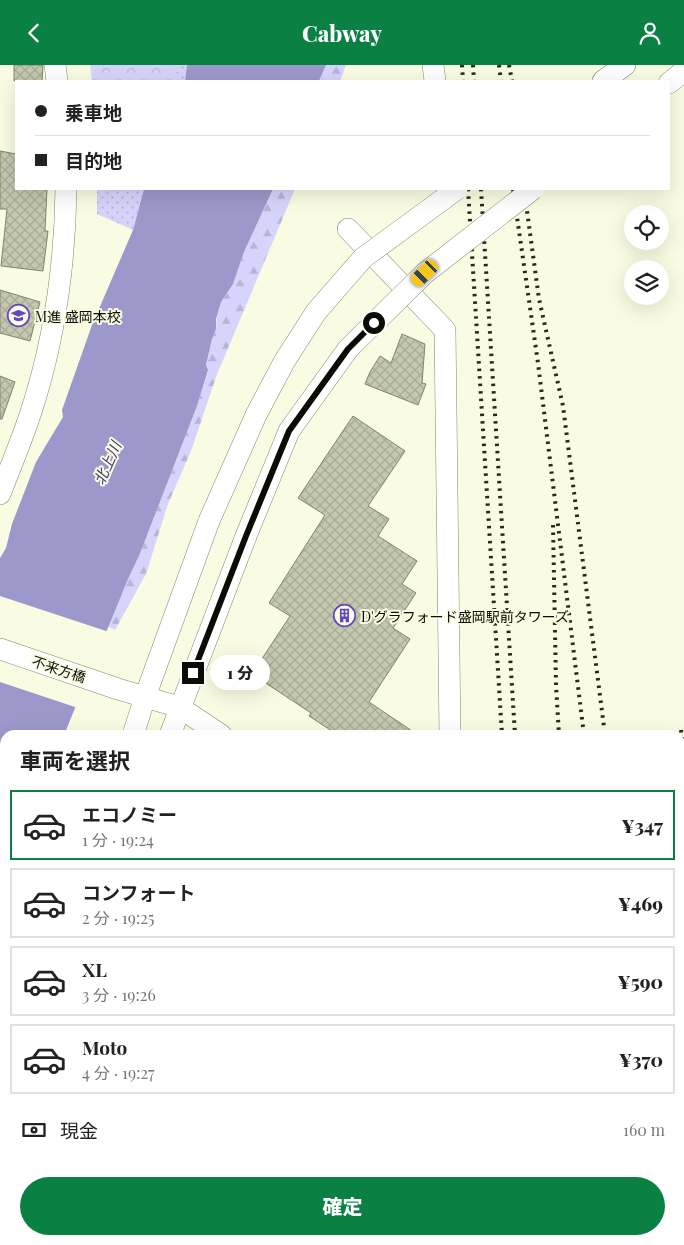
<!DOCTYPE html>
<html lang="ja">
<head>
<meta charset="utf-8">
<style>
  body { margin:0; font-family:"Playfair Display","Noto Sans JP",serif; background:#f2f2f2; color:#222; height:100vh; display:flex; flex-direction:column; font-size:19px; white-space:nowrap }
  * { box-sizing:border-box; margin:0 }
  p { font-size:16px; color:#767676 }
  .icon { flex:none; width:28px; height:28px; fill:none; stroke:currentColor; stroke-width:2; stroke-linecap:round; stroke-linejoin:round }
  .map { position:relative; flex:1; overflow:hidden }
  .panel { position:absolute; left:0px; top:665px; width:685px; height:515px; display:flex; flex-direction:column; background:#fff; border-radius:15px 15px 0 0; box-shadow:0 5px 20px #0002 }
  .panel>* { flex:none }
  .top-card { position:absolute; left:15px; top:15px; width:655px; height:110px; border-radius:0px; box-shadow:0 5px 20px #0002; display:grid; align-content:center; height:110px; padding:0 20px; background:#fff }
  .buttons { position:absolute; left:624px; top:140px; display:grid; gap:10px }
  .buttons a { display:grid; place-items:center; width:45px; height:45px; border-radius:50%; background:#fff; box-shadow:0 5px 20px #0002; font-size:25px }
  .end { position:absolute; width:22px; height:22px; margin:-11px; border:6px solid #0c0c05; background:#fff; box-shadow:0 0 0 2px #fff }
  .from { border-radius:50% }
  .bubble { position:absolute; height:35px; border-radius:18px; background:#fff; box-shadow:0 5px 20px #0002; font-size:16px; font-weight:800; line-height:35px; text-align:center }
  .car { position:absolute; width:15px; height:30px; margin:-15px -8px; border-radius:6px; box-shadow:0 0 4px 1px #0007; background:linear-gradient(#f5c518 24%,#345 0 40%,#f5c518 0 76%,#345 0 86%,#f5c518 0) }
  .top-card b { display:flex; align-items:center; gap:18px; height:48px; font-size:19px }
  .top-card b+b { border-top:1px solid #e0e0e0 }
  .top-card i { width:12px; height:12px; background:#222 }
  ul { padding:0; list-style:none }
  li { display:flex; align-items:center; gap:15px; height:70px; margin:0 10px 8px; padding:0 10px; border:2px solid #e0e0e0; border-radius:0px }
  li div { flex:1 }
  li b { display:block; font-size:19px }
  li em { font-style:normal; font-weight:800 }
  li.on { border-color:#0b8043 }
  li>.icon { width:45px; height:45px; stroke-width:1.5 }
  h2 { padding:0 20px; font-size:22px; line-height:60px }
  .pay { display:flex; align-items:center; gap:12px; height:55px; padding:0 20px; font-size:19px }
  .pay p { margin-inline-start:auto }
  .cta { display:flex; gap:10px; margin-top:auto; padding:10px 20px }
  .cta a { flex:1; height:58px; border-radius:30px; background:#0b8043; color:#fff; font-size:20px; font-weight:800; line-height:58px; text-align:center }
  header { display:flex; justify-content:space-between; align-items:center; height:65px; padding:0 20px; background:#0b8043; color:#fff; font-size:22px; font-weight:800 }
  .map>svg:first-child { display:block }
</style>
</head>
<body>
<header><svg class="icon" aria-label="back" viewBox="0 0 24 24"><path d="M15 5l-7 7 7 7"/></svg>Cabway<svg class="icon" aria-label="person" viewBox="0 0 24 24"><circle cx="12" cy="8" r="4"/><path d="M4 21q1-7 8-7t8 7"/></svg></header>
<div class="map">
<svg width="684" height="1180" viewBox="0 0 684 1180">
  <defs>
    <pattern id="grass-dots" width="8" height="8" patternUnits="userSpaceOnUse" patternTransform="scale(1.25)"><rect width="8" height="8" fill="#d7d4fb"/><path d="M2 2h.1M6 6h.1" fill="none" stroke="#b7b5d6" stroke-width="1.8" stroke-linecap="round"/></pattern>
    <pattern id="forest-firs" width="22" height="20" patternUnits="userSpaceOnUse" patternTransform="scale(1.25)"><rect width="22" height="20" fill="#d7d4fb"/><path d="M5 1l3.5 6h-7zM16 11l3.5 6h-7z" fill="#b7b5d6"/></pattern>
    <pattern id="park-crowns" width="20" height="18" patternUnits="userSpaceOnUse" patternTransform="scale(1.25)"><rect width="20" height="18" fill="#d7d4fb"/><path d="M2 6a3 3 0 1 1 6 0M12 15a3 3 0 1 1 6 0" fill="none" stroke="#b7b5d6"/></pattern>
    <pattern id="building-cross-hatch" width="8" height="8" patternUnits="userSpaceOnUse" patternTransform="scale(1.25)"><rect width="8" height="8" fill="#c5c8af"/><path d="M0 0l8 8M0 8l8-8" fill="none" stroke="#a8ab95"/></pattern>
  </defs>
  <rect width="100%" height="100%" fill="#f9fbe2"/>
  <g fill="url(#grass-dots)">
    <path d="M178,0H187L185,16H174Z"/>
    <path d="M97,124H144L133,165L97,149Z"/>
  </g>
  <g fill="url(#forest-firs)">
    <path d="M326,0H346L340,16H319Z"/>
    <path d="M273,124H295L216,312L191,386L168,439L146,509L115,565L108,561L128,514L139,491L197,341L208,306L206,300L212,274L216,264L217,251L221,237L233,219L244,187Z"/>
  </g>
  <path fill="url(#park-crowns)" d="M90,0H178L174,16H92Z"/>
  <g fill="#9d98cb">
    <path d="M187,0H326L319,16H185Z"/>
    <path d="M144,124H273L244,187L233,219L221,237L216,254V264L212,274L206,300L208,305L197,341L139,491L128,514L64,670H5V746L0,762V493L6,483L12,459L36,397L63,352L62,345L92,260L133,165Z"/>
  </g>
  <path fill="#f9fbe2" d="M0,531L109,567L78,643L0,617Z"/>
  <g fill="url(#building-cross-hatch)" stroke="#82846e">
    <path d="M14,0H43L42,16H14Z"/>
    <path d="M0,86L16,89V124H47L45,166H48L43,206L1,201L7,144H0Z"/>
    <path d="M0,225L40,237L30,276L0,268Z"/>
    <path d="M402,269L425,279L422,318L426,319L418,340L365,319L370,307L380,291L391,298Z"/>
    <path d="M0,311L15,317L2,354H0Z"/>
    <path d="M353,351L405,386L368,441L389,454L378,471L417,496L402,519L416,528L393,563L410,574L369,637L418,670H338L309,651L311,648L252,609L290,551L269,538L325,450L298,433Z"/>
  </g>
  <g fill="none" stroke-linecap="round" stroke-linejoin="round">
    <defs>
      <g id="minor">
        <path d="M55,0L57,16"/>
        <path d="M433,0L435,16"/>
        <path d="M603,16L625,0"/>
        <path d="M669,18L684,6"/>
        <path d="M348,164L445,265L450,670"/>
        <path d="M0,429C10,403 21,377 30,350C54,278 65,199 66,124"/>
        <path d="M0,584L118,624L179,642L221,670"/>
        <path d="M133,670L145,632L209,456"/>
        <path d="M170,670L246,471"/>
        <path d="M5,1116L1,1130L4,1169L5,1166"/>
        <path d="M375,1175L376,1180"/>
        <path d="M395,1175V1180"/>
        <path d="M485,1180L491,1175"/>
      </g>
      <g id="major">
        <path d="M0,1130L5,1132"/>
        <path d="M138,1175L151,1180"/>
        <path d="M191,1175L205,1180"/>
      </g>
    </defs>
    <use href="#minor" stroke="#858770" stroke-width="22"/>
    <use href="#major" stroke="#858770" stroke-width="28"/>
    <use href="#minor" stroke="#fff" stroke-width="21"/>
    <use href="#major" stroke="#fff" stroke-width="26"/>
    <g stroke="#28291f" stroke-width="4" stroke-dasharray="2.5 5" stroke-linecap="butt">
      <path d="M462,0L463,16"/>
      <path d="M473,0L474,16"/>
      <path d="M499,0L501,16"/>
      <path d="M509,0L512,16"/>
      <path d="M468,124L502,670"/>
      <path d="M481,124L515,670"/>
      <path d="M513,124L538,298L584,670"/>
      <path d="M524,124L539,234L563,341L605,670"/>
      <path d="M553,460L556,620L559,670"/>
      <path d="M681,665L684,688"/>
      <path d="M561,1175V1180"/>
      <path d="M573,1175L574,1180"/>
      <path d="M620,1175V1180"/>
      <path d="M651,1175L652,1180"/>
      <path d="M672,1175L673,1180"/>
    </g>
    <defs>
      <g id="minor-bridge">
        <path d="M209,456L256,350L284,297L316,247L363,193L457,124"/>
        <path d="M246,471L289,366L348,284L425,208L533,124"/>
      </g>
    </defs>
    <use href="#minor-bridge" stroke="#858770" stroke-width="22" stroke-linecap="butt"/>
    <use href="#minor-bridge" stroke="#fff" stroke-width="21"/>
  </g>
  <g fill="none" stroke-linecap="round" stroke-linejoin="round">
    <path stroke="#0c0c05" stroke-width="6" d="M193,608L246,471L289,366L348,284L374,258"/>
  </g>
  <defs>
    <symbol id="school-ring" viewBox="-11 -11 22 22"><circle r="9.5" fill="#f9fbe2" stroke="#6448c1" stroke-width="1.5"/><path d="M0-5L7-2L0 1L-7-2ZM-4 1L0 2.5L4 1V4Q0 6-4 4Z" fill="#6448c1"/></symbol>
    <symbol id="building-ring" viewBox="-11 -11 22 22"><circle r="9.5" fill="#f9fbe2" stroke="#6448c1" stroke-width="1.5"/><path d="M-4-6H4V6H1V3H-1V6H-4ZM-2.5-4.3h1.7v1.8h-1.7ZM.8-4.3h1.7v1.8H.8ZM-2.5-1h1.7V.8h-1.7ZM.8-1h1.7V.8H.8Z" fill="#6448c1"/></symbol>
  </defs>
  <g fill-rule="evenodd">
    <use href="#school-ring" x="6" y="238" width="25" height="25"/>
    <use href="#building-ring" x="332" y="538" width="25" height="25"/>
  </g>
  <g text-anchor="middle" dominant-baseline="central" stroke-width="4" stroke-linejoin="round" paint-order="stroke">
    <g font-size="14" fill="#0c0c05" stroke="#f9fbe2" text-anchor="start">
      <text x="35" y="251">M進 盛岡本校</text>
      <text x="361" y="551">D'グラフォード盛岡駅前タワーズ</text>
    </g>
    <g font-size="14" fill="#0c0c05" stroke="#f9fbe2">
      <text transform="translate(59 604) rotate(18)">不来方橋</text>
    </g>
    <g font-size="15" font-style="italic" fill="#413574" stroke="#f9fbe2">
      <text transform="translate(107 398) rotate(-66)">北上川</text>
    </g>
  </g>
</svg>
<div class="buttons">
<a><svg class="icon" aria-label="locate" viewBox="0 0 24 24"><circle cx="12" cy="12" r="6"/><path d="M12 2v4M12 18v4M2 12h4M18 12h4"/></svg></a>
<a><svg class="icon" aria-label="layers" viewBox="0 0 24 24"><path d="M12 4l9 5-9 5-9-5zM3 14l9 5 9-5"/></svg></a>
</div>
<i class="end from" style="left:374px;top:258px"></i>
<i class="end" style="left:193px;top:608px"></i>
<div class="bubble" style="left:210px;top:590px;width:60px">1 分</div>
<i class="car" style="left:425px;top:208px;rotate:225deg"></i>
<div class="top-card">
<b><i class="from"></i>乗車地</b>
<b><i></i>目的地</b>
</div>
<section class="panel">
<h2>車両を選択</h2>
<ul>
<li class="on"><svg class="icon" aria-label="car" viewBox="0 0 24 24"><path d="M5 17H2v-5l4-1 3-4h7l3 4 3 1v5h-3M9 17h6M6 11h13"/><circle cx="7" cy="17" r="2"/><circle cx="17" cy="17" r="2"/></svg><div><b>エコノミー</b><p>1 分 · 19:24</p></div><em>¥347</em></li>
<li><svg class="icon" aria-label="car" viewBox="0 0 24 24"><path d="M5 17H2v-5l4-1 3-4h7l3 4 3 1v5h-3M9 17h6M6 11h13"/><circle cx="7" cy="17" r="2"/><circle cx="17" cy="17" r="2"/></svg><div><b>コンフォート</b><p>2 分 · 19:25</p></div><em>¥469</em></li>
<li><svg class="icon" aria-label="car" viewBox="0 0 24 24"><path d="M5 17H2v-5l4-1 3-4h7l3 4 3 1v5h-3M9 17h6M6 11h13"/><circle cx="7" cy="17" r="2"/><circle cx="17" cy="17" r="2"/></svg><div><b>XL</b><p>3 分 · 19:26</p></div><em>¥590</em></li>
<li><svg class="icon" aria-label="car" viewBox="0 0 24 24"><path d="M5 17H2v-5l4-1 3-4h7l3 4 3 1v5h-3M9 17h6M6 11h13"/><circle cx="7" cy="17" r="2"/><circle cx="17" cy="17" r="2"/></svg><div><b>Moto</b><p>4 分 · 19:27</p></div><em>¥370</em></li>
</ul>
<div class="pay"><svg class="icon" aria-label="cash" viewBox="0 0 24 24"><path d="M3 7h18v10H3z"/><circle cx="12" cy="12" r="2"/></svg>現金<p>160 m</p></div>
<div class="cta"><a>確定</a></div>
</section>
</div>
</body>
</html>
